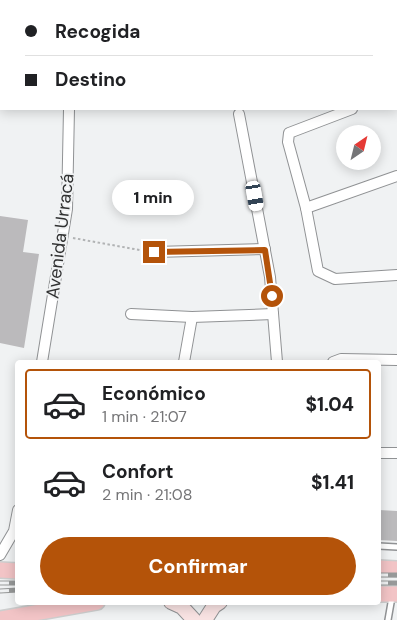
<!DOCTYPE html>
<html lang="es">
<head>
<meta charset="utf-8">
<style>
  body { margin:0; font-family:"DM Sans",sans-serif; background:#f2f2f2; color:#202124; height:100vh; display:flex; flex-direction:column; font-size:19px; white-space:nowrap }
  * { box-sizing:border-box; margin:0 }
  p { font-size:16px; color:#757577 }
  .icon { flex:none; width:28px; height:28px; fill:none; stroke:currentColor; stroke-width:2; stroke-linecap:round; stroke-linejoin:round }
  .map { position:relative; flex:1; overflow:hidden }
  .sheet { position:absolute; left:15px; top:360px; width:366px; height:245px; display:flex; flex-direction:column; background:#fff; border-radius:5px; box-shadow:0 2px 12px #0003 }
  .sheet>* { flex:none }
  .guide { position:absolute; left:0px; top:0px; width:398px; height:110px; box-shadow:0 2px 12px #0003; display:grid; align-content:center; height:110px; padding:0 25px; background:#fff }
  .needle { width:32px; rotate:35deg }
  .controls { position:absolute; left:336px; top:125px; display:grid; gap:10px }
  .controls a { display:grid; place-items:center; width:45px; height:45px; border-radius:50%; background:#fff; box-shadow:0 2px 12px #0003; font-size:25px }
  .end { position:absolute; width:22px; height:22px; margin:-11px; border:6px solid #b45309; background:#fff; box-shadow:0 0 0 2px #fff }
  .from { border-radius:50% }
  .bubble { position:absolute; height:35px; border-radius:18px; background:#fff; box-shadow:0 2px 12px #0003; font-size:16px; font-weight:800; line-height:35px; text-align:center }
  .car { position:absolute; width:15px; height:30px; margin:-15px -8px; border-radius:6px; box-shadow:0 0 4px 1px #0007; background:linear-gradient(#fff 24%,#345 0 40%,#fff 0 76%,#345 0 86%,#fff 0) }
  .guide b { display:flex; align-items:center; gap:18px; height:48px; font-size:19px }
  .guide b+b { border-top:1px solid #e0e0e0 }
  .guide i { width:12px; height:12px; background:#202124 }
  ul { padding:9px 0 0; list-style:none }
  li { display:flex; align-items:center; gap:15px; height:70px; margin:0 10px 8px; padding:0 15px; border:2px solid transparent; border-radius:5px }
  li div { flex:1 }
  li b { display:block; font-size:19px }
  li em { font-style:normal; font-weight:800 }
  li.active { border-color:#b45309 }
  li>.icon { width:45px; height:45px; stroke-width:1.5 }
  .primary-button { display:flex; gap:10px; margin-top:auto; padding:10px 25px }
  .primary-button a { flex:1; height:58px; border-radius:30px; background:#b45309; color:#fff; font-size:20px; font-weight:800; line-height:58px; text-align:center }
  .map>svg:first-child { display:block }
</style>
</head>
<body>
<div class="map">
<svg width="397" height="620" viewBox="0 0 397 620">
  <rect width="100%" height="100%" fill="#f0f2f3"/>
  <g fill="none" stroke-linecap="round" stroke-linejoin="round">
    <g stroke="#84adf2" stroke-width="3">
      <path d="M4,0V1"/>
      <path d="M0,47L1,37"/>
    </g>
  </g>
  <g fill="#bbbabc">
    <path d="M0,216L28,220L23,252L39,254L24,348L0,343Z"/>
    <path d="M379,510L397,511V541L379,540Z"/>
  </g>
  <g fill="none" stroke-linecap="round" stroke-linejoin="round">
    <defs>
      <g id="lane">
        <path d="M379,546L397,547"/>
        <path d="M388,620L392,597"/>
      </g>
      <g id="street">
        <path d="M65,0V1"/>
        <path d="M396,2H397"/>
        <path d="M396,92H397"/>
        <path d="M352,109L289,133L288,142L306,208L318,271L335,279L397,275"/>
        <path d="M239,114L270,277L277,362"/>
        <path d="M306,208L397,176"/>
        <path d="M155,252L265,249"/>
        <path d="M131,314L192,317L273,314"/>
        <path d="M42,362L67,209L69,109"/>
        <path d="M184,362L192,317"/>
        <path d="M333,362L341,359L397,360"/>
        <path d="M379,453H397"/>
        <path d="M0,555L14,531L18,510"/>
      </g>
      <g id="secondary">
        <path d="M171,602L182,607L194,620"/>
        <path d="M205,620L214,606L220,602"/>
      </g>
      <g id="primary">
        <path d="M379,568L397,569"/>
        <path d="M0,570L18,571"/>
        <path d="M379,594H397"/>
        <path d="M0,619L97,602"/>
      </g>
    </defs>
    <use href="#lane" stroke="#909294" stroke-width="8"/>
    <use href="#street" stroke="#909294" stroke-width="12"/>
    <use href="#secondary" stroke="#909294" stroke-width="16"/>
    <use href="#primary" stroke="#cdcece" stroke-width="18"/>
    <path stroke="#b1b3b4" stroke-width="2" stroke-dasharray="2.5 2.5" stroke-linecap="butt" d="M73,238L145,251"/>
    <use href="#lane" stroke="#fff" stroke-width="5"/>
    <use href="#street" stroke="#fff" stroke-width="10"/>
    <use href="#secondary" stroke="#f8e2e2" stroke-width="14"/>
    <use href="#primary" stroke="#f2c4c6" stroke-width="15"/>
    <defs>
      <g id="rail">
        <path d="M379,575H397"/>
        <path d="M0,583H18"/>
        <path d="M379,583H397"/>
        <path d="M0,591L18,590"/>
      </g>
    </defs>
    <use href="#rail" stroke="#979999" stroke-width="5"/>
    <use href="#rail" stroke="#f0f2f3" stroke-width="3" stroke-dasharray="9" stroke-linecap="butt"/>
  </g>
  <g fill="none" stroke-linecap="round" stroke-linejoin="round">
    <path stroke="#b45309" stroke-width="6" d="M154,252L265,250L272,296"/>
  </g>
  <g text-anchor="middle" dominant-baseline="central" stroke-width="4" stroke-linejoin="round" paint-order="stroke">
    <g font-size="18" fill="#303131" stroke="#f0f2f3">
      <text transform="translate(60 236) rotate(-83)">Avenida Urracá</text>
    </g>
  </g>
</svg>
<div class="controls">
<a><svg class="needle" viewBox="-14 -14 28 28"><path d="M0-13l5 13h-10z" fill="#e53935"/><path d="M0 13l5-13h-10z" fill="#757577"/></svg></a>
</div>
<i class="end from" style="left:272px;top:296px"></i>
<i class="end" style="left:154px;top:252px"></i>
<div class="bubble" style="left:112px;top:180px;width:82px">1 min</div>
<i class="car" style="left:255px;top:196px;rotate:170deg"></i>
<div class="guide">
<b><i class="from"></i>Recogida</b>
<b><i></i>Destino</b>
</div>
<section class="sheet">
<ul>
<li class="active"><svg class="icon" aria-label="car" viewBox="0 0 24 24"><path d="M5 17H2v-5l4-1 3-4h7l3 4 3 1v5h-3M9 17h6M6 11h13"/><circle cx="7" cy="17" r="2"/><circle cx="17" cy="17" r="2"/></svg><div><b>Económico</b><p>1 min · 21:07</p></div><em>$1.04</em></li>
<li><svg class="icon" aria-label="car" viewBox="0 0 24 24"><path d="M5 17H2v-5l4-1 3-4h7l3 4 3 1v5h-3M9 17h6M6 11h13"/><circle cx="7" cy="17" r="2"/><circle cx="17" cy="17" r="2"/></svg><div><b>Confort</b><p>2 min · 21:08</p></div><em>$1.41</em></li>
</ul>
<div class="primary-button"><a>Confirmar</a></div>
</section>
</div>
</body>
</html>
